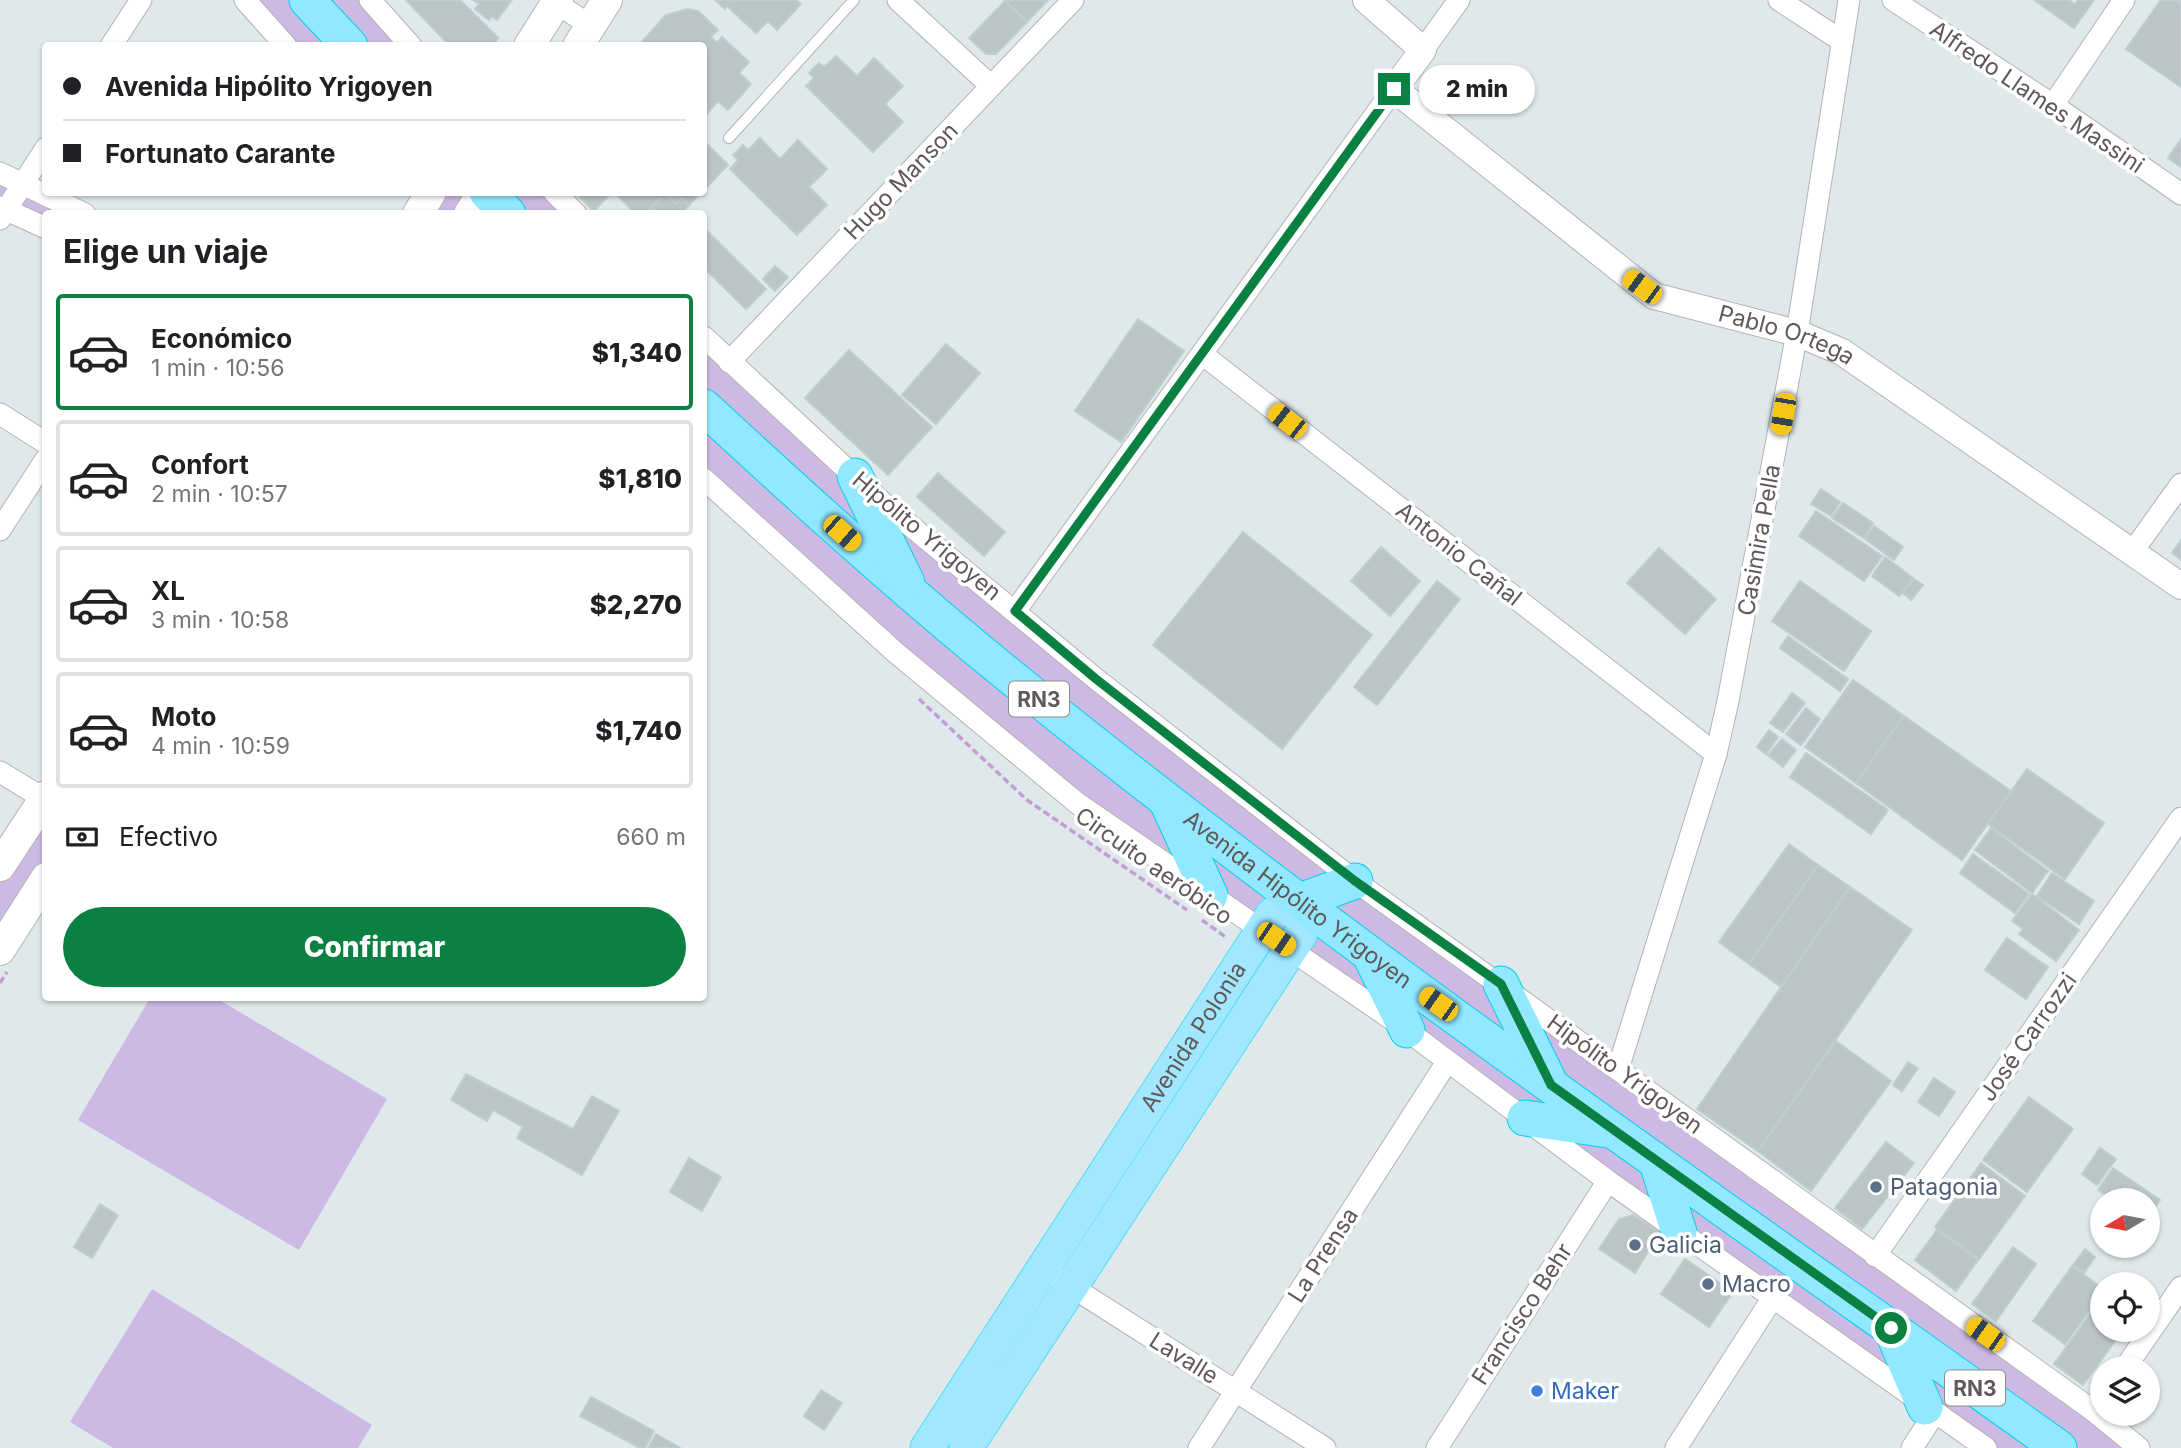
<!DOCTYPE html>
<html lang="es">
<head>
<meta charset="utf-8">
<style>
  body { margin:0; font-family:Inter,sans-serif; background:#f2f2f2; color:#202124; height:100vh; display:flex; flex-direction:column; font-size:26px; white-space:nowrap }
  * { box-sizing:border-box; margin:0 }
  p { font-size:23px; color:#757577 }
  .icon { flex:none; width:38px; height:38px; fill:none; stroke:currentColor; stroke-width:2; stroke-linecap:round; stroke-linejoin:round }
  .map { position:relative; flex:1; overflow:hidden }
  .panel { position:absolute; left:42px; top:210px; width:665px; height:791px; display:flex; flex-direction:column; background:#fff; border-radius:7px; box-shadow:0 2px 5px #0004 }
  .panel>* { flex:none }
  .top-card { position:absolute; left:42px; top:42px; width:665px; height:154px; border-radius:7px; box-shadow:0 2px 5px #0004; display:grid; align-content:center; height:154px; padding:0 21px; background:#fff }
  .needle { width:46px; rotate:260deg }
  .tools { position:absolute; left:2090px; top:1188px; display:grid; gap:14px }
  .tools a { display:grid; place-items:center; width:70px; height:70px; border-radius:50%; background:#fff; box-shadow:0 2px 5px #0004; font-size:35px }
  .end { position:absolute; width:32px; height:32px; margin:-16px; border:9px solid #0b8043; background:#fff; box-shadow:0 0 0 4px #fff }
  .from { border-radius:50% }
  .bubble { position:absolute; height:49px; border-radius:24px; background:#fff; box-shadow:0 2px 5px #0004; font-size:23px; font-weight:800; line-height:49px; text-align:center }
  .car { position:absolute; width:21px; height:42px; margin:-21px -10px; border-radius:9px; box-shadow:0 0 5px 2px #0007; background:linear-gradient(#f5c518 24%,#345 0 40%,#f5c518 0 76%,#345 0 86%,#f5c518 0) }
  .top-card b { display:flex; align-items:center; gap:24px; height:66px; font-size:26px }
  .top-card b+b { border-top:2px solid #e0e0e0 }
  .top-card i { width:18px; height:18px; background:#202124 }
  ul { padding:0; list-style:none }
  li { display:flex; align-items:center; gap:21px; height:116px; margin:0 14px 10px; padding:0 7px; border:4px solid #e0e0e0; border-radius:7px }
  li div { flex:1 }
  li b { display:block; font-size:26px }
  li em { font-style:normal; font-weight:800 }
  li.on { border-color:#0b8043 }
  li>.icon { width:63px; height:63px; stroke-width:1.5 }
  h2 { padding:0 21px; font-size:32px; line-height:84px }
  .pay { display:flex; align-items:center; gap:18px; height:77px; padding:0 21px; font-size:26px }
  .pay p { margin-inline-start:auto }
  .primary-button { display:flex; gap:14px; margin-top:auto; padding:14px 21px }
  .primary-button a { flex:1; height:80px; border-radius:42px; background:#0b8043; color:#fff; font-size:28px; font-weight:800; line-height:80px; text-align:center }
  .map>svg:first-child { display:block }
</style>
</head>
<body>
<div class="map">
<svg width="2181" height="1448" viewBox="0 0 2181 1448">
  <rect width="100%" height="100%" fill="#dfe9ec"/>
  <g fill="#ccbae5">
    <path d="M245,0H370L411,45H286Z"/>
    <path d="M0,173L85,213L46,214L45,228L0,207Z"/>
    <path d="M418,193H554L576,213H418Z"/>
    <path d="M704,337L1096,679L2139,1448H1986L1290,949L966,1448H927L1262,930L1077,803L704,479Z"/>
    <path d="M45,796V878L0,950V866Z"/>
    <path d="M150,998H216L387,1099L299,1250L78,1120Z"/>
    <path d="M152,1289L372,1425L358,1448H113L70,1422Z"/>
  </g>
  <g fill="#bcc5c6" stroke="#bdced0" stroke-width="2">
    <path d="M406,0H460L498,38L493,46H450Z"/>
    <path d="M473,0H512L497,20L492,16L489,20L475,9L479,4Z"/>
    <path d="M715,0H796L801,4L777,30L768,21L756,33L727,6L725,9Z"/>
    <path d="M1004,0H1048L1027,22Z"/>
    <path d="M2034,0H2069L2075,4L2078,0H2094L2074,28Z"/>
    <path d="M2161,0L2181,1V87L2126,49Z"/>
    <path d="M1005,1L1027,22L996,54H986L969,38Z"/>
    <path d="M688,9L698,11L718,30L711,37L717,43L722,37L749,62L739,73L751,84L728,110L718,101L707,114L704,110V46L639,45L666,15Z"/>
    <path d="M836,56L857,76L874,58L903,86L885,104L903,122L873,152L806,86L814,78L809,73L819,63L824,67Z"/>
    <path d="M760,138L780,159L798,140L827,169L809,187L827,205L797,235L730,169L738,160L733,155L743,145L748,150Z"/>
    <path d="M2181,139V167L2168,158Z"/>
    <path d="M704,141L728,165L704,190Z"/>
    <path d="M575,192H612L594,211Z"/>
    <path d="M614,192H664L665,193L645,214H636Z"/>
    <path d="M701,192L689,205L682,198L676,204L664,192Z"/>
    <path d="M665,193L676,204L682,198L689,205L685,209L689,214H648Z"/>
    <path d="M704,228L766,289L746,309L704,268Z"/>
    <path d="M775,266L788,277L775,291L763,279Z"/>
    <path d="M1138,319L1184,351L1121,442L1075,411Z"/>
    <path d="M946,344L980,373L936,424L902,395Z"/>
    <path d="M849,350L932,427L888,475L805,398Z"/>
    <path d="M938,473L1005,532L984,556L917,497Z"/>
    <path d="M1821,489L1840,502L1831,516L1811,504Z"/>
    <path d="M1843,503L1873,523L1864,538L1832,518Z"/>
    <path d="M1816,511L1882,556L1864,581L1799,536Z"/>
    <path d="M1874,526L1903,547L1894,560L1865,539Z"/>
    <path d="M1243,532L1372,635L1282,749L1153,645Z"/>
    <path d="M2181,540V560L2172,553Z"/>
    <path d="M1381,547L1420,581L1390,616L1351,581Z"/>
    <path d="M1659,548L1716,599L1685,634L1627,583Z"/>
    <path d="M1885,557L1913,578L1899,596L1872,576Z"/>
    <path d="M1914,579L1923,585L1911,600L1903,593Z"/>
    <path d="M1437,581L1460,599L1377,705L1354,687Z"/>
    <path d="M1800,581L1871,631L1844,671L1772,621Z"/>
    <path d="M1788,636L1848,679L1840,691L1780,648Z"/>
    <path d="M1853,680L1904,716L1856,783L1805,747Z"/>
    <path d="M1792,693L1805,703L1783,732L1770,723Z"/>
    <path d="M1806,708L1820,719L1801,745L1786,734Z"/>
    <path d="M1904,716L2011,791L1962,860L1856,783Z"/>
    <path d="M1769,730L1778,737L1766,754L1757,747Z"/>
    <path d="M1782,739L1796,750L1783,767L1768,755Z"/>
    <path d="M1806,753L1888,810L1871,834L1790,777Z"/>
    <path d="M2027,769L2104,823L2065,879L1988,824Z"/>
    <path d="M1991,828L2048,871L2032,893L1975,850Z"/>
    <path d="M1789,844L1818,865L1749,964L1719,942Z"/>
    <path d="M1973,854L2029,894L2015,913L1960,873Z"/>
    <path d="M1818,865L1850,887L1781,987L1749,964Z"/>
    <path d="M2052,873L2094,901L2079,924L2037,896Z"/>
    <path d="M1850,887L1912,930L1758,1151L1697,1109Z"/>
    <path d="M2032,894L2079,930L2056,961L2019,934L2023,929L2012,921Z"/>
    <path d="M2007,938L2048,967L2026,999L1985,970Z"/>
    <path d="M1836,1041L1891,1081L1811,1191L1758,1151Z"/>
    <path d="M1908,1062L1918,1068L1902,1091L1893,1085Z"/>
    <path d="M466,1074L573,1129L592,1096L619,1111L582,1175L517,1138L523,1127L493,1110L487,1121L451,1100Z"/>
    <path d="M1934,1078L1955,1092L1939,1116L1918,1102Z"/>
    <path d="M2029,1097L2073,1129L2027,1192L1983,1160Z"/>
    <path d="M1886,1142L1914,1163L1862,1229L1835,1208Z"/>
    <path d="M2100,1148L2116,1159L2097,1185L2082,1174Z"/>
    <path d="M689,1158L721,1177L702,1211L670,1192Z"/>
    <path d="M1981,1163L2025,1196L1979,1259L1935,1227Z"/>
    <path d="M2113,1168L2160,1200L2147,1219V1200H2114L2098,1190Z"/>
    <path d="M100,1204L118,1215L92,1258L74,1247Z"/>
    <path d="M1633,1215L1660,1232L1635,1273L1599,1249L1619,1219Z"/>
    <path d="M1937,1230L1978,1260L1956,1291L1915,1260Z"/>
    <path d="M2013,1247L2036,1264L1996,1321L1972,1304Z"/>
    <path d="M2085,1249L2095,1257L2084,1273L2073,1265Z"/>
    <path d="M1685,1259L1733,1292L1709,1327L1661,1294Z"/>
    <path d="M2072,1266L2102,1288V1293L2065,1344L2033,1321Z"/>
    <path d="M2102,1297V1330H2123L2083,1385L2054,1364Z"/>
    <path d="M821,1390L842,1403L824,1430L804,1416Z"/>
    <path d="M591,1397L654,1431L645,1448H640L580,1416Z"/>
    <path d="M656,1434L680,1448H648Z"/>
  </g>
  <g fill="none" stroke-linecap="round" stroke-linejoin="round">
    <defs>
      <path id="service" d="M729,138L854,0"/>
      <g id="minor">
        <path d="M245,0L286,46"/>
        <path d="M370,0L411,46"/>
        <path d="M898,0L991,86"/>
        <path d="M1779,0L1842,41"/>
        <path d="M1893,0L2053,105L2181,194"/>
        <path d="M556,3L591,26"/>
        <path d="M111,46L141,0"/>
        <path d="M1423,50L1459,0"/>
        <path d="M2053,105L2124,0"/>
        <path d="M0,173L85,214"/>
        <path d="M554,192L576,214"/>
        <path d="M0,207L46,228"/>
        <path d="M0,219L46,148"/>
        <path d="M704,337L884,504L1096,679L1355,881L2095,1412L2139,1448"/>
        <path d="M1202,354L1716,754"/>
        <path d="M729,362L1073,0"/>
        <path d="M0,414L46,443"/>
        <path d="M704,479L895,652L1077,803L1393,1020L1608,1181L1986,1448"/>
        <path d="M0,530L46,459"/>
        <path d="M2133,551L2181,484"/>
        <path d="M1015,611L1394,89"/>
        <path d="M0,772L46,800"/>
        <path d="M1618,1069L1716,754L1728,701L1797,333L1849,0"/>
        <path d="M1875,1256L2181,818"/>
        <path d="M1061,1280L1325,1448"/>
        <path d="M2125,1368L2181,1287"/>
        <path d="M1199,1448L1447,1062"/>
        <path d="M1437,1448L1608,1181"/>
        <path d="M1676,1448L1772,1299"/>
        <path d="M1912,1448L1934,1414"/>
      </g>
      <g id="tertiary">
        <path id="s1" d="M1366,0L1423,50L1394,89L1654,296L1797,333L1842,352L2181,586"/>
      </g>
      <g id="secondary">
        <path d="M529,46L558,0"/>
        <path d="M578,46L607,0"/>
        <path d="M418,214L431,192"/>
        <path d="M469,214L483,192"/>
        <path d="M0,866L46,796"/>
        <path d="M0,950L46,878"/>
      </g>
      <g id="primary">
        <path id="s2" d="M927,1448L1272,915L1286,904L1300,901L1305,922L1300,935L966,1448"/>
      </g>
      <g id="trunk">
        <path d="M307,0L350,46"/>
        <path d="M487,192L508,214"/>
        <path id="s3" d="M704,407C800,496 898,585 1000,668C1340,945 1703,1193 2059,1448"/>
        <path d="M855,476L907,583"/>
        <path d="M1168,804L1210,895"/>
        <path d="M1300,901L1355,881"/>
        <path d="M1372,959L1407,1030"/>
        <path d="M1501,984L1548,1079"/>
        <path d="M1525,1118L1608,1130"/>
        <path d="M1657,1163L1679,1232"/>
        <path d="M1891,1328L1925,1407"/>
      </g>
    </defs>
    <use href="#service" stroke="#b8b1b0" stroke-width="12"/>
    <use href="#minor" stroke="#b8b1b0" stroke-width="23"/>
    <use href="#tertiary" stroke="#b8b1b0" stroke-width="28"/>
    <use href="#secondary" stroke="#bbb1b1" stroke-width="32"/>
    <use href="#primary" stroke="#50dcf3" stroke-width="35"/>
    <use href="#trunk" stroke="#00d1eb" stroke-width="37"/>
    <g stroke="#c49dd7" stroke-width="3.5" stroke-dasharray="7 3.5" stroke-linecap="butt">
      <path d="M919,699L1027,800L1187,910"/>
      <path d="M1202,920L1227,938"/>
      <path d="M0,983L7,972"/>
    </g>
    <use href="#service" stroke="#fff" stroke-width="10"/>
    <use href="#minor" stroke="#fff" stroke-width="21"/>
    <use href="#tertiary" stroke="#fff" stroke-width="26"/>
    <use href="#secondary" stroke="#fff" stroke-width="30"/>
    <use href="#primary" stroke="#a1e7ff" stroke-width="33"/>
    <use href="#trunk" stroke="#92e8ff" stroke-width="35"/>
  </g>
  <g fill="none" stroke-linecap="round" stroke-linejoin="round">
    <path stroke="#0b8043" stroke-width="9" d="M1394,89L1015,611L1096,679L1355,881L1501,984L1551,1085L1891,1328"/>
  </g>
  <g fill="#5c6f8a" stroke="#fff" stroke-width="2.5">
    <circle cx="1876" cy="1187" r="7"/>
    <circle cx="1635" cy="1245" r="7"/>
    <circle cx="1708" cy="1284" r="7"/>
  </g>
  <circle fill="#3f7fe0" stroke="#fff" stroke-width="2.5" cx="1537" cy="1391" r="7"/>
  <g text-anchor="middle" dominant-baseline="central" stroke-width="7" stroke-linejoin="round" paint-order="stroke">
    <g fill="#fff" stroke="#908a8a" stroke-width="2">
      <rect x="1009" y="681.5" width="60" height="35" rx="5"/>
      <rect x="1945" y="1370.5" width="60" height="35" rx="5"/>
    </g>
    <g font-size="21" font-weight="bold" fill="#615858">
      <text x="1039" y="699">RN3</text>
      <text x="1975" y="1388">RN3</text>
    </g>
    <g font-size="23" fill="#615858" stroke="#fff">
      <text transform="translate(2037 97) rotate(34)">Alfredo Llames Massini</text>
      <text transform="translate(901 181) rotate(-46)">Hugo Manson</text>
      <text stroke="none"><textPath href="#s1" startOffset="595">Pablo Ortega</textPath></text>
      <text transform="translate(927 536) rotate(40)">Hipólito Yrigoyen</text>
      <text transform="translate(1759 540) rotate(-80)">Casimira Pella</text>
      <text transform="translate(1459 554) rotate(38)">Antonio Cañal</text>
      <text transform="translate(1154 866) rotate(35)">Circuito aeróbico</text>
      <text stroke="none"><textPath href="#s3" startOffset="772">Avenida Hipólito Yrigoyen</textPath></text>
      <text stroke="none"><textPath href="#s2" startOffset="490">Avenida Polonia</textPath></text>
      <text transform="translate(2028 1037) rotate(-55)">José Carrozzi</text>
      <text transform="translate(1625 1074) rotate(36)">Hipólito Yrigoyen</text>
      <text transform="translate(1323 1255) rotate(-57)">La Prensa</text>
      <text transform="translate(1522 1314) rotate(-57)">Francisco Behr</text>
      <text transform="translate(1184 1358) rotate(32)">Lavalle</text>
    </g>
    <g font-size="23" fill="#4e5e75" stroke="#fff" text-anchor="start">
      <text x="1890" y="1187">Patagonia</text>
      <text x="1649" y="1245">Galicia</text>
      <text x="1722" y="1284">Macro</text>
    </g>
    <g font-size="23" fill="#366cbe" stroke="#fff" text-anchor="start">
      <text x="1551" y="1391">Maker</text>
    </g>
  </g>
</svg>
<div class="tools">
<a><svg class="needle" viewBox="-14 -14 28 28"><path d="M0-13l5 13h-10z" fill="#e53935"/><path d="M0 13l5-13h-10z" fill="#757577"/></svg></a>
<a><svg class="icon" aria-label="locate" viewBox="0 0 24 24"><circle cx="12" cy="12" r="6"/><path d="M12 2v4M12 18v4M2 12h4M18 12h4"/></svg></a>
<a><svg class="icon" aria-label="layers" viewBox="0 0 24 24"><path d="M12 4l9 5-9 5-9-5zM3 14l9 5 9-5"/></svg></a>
</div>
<i class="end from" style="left:1891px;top:1328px"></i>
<i class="end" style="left:1394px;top:89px"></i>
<div class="bubble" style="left:1419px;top:65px;width:116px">2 min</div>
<i class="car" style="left:1642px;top:287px;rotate:306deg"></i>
<i class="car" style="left:1783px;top:414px;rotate:190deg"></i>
<i class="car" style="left:1287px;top:421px;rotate:308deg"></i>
<i class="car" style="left:842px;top:533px;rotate:131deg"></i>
<i class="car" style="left:1276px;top:939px;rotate:124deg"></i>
<i class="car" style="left:1438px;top:1004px;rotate:305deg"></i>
<i class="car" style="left:1985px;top:1334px;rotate:305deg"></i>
<div class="top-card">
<b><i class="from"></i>Avenida Hipólito Yrigoyen</b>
<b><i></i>Fortunato Carante</b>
</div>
<section class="panel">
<h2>Elige un viaje</h2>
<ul>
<li class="on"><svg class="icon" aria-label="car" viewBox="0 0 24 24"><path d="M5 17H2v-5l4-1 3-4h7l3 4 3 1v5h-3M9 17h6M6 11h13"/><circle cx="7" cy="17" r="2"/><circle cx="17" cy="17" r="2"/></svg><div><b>Económico</b><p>1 min · 10:56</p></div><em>$1,340</em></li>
<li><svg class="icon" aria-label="car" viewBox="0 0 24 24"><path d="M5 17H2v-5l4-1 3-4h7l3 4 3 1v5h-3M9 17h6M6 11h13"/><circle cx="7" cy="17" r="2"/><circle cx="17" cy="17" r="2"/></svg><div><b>Confort</b><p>2 min · 10:57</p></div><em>$1,810</em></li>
<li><svg class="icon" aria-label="car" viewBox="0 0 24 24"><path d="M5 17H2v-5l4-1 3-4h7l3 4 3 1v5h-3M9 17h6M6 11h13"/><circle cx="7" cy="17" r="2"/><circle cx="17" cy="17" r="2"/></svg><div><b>XL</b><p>3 min · 10:58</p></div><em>$2,270</em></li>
<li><svg class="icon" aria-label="car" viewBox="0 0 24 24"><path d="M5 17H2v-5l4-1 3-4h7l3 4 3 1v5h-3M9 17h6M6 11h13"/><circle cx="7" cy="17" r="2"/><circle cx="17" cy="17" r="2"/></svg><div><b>Moto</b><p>4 min · 10:59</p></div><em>$1,740</em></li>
</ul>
<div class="pay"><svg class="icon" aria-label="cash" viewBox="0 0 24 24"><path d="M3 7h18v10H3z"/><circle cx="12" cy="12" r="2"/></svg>Efectivo<p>660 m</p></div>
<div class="primary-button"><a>Confirmar</a></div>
</section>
</div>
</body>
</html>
